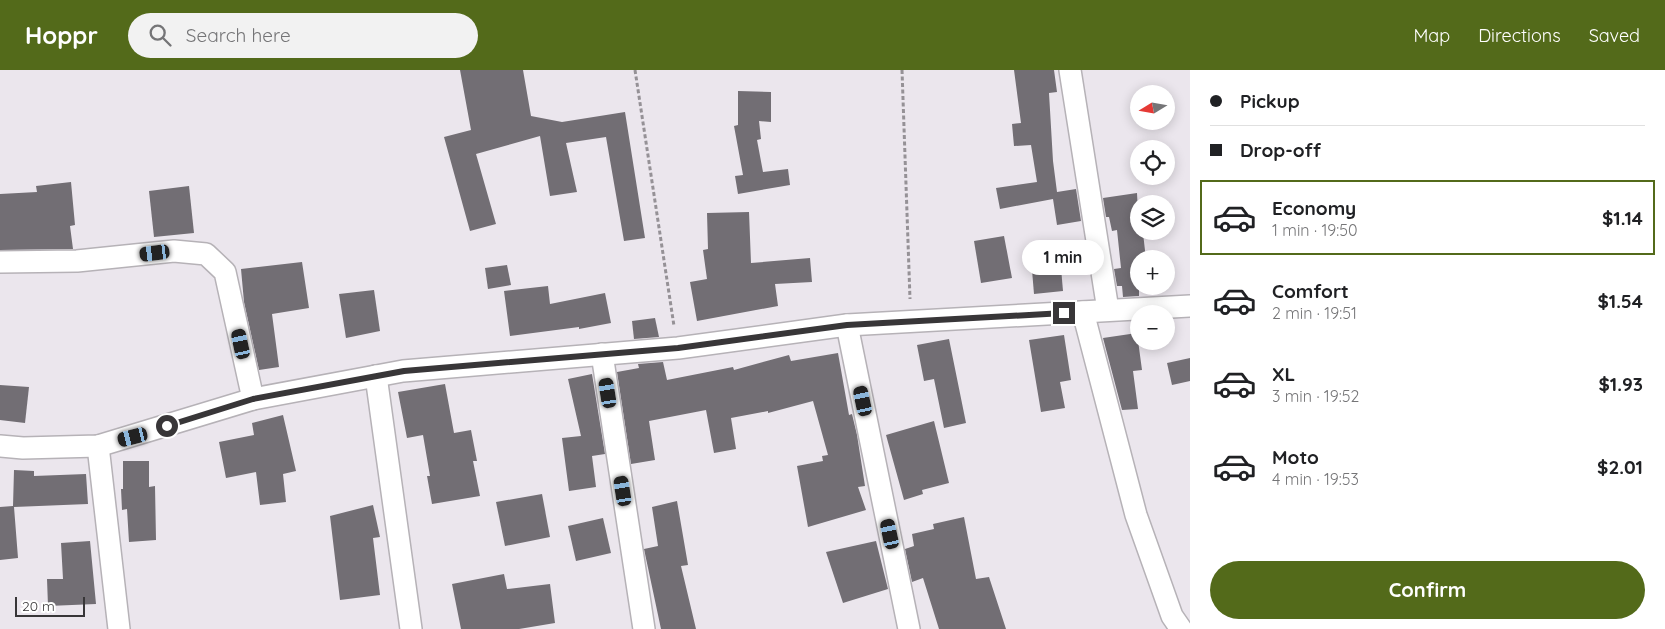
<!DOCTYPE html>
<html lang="en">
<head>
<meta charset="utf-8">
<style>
  body { margin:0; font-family:Quicksand,sans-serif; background:#f2f2f2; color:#202124; height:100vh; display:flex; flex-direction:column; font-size:19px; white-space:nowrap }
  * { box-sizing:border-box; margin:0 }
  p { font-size:16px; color:#757577 }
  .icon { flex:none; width:28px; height:28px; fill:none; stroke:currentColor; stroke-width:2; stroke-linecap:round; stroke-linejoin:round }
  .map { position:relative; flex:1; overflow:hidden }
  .sheet { display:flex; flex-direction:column; background:#fff; width:475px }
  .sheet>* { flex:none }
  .top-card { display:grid; align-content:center; height:110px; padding:0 20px; background:#fff }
  .needle { width:32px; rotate:259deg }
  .controls { position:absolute; left:1130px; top:15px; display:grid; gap:10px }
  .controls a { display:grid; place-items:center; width:45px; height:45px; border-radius:50%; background:#fff; box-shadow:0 2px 12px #0003; font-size:25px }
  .scale { position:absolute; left:15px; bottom:12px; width:70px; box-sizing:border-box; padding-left:5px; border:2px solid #383638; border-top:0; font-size:14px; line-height:18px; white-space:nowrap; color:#383638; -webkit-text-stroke:4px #fff; paint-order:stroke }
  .end { position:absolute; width:22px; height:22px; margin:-11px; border:6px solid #383638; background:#fff; box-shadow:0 0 0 2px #fff }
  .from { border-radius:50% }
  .bubble { position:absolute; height:35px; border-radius:18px; background:#fff; box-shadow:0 2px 12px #0003; font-size:16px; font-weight:700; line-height:35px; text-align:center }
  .car { position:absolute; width:15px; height:30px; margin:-15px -8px; border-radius:6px; box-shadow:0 0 4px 1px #0007; background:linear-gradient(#222 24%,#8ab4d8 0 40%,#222 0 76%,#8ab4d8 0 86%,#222 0) }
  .top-card b { display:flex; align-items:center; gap:18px; height:48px; font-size:19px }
  .top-card b+b { border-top:1px solid #e0e0e0 }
  .top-card i { width:12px; height:12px; background:#202124 }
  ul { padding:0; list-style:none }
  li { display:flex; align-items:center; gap:15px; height:75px; margin:0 10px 8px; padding:0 10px; border:2px solid transparent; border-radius:0px }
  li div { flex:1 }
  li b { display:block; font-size:19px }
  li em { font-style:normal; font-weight:700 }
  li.selected { border-color:#536a1a }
  li>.icon { width:45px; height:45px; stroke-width:1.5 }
  .button { display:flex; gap:10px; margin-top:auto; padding:10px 20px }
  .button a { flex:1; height:58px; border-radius:30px; background:#536a1a; color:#fff; font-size:20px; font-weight:700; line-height:58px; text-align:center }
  header { display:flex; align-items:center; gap:30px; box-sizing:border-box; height:70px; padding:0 25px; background:#536a1a; color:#fff }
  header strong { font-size:24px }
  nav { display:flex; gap:28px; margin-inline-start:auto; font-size:18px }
  .search { width:350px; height:45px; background:#f2f2f2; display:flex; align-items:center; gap:12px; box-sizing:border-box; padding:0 18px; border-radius:28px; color:#757577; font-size:19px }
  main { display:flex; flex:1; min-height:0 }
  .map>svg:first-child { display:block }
</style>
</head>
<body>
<header>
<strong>Hoppr</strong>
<div class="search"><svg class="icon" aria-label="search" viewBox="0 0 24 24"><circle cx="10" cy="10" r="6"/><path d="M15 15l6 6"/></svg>Search here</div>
<nav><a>Map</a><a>Directions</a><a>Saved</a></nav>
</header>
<main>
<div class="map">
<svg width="1190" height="559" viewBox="0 0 1190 559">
  <rect width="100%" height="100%" fill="#ebe6ed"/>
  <g fill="#726e74">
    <path d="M460,0H523L531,46L562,52L625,42L645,168L624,171L606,67L566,73L577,122L550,126L540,66L476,84L496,154L470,161L444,67L471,60Z"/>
    <path d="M1014,0H1054L1057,22L1049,23L1053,91L1057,122L1076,119L1081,151L1057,155L1053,129L1000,139L996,118L1037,112L1031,75L1014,76L1012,54L1021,53Z"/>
    <path d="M738,21L771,22V52L759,51L761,69L757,70L763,102L788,99L790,115L738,124L735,106L743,105L734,56L738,55Z"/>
    <path d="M71,112L75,155L70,156L73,179L0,180V124L37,122L36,116Z"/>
    <path d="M189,116L194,163L154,167L149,121Z"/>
    <path d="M1137,123L1139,163H1143L1146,189H1139V226L1123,227L1122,216H1117L1114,199L1121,198L1117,160L1112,161L1109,147H1106L1103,128Z"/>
    <path d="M749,142L751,193L810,188L812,212L775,214L778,236L697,251L690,212L707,209L703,180L708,179L707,143Z"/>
    <path d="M1004,166L1012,208L981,213L974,171Z"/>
    <path d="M302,192L309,238L272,244L279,297L259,300L244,232L241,199Z"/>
    <path d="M507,195L511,215L488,219L485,198Z"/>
    <path d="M1061,198L1063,221L1034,224L1032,200Z"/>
    <path d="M548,216L550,234L605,223L611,253L579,259V257L510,266L504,221Z"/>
    <path d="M374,220L380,261L346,268L339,224Z"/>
    <path d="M655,248L659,267L634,269L632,251Z"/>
    <path d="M1137,263L1142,300L1133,301L1138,339L1122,340L1103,268Z"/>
    <path d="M1064,265L1071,310L1060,312L1065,338L1041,342L1029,270Z"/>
    <path d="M949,269L966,353L944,358L934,309L924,311L917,275Z"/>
    <path d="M838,283L849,345L852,344L857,365L865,416L858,417L866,440L808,457L797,396L823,391L822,386L828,385L813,331L768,343V341L731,348L736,379L714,383L706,340L649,351L655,390L631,394L617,302L639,298L638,294L663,292L667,310L733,297L734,300L789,285L791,291Z"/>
    <path d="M1190,288V311L1172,315L1167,293Z"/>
    <path d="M592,304L605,384L592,386L596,417L569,421L562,368L581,366L568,309Z"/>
    <path d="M445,314L454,363L471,360L477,391H473L480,426L432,434L427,406H430L423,365L407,368L398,322Z"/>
    <path d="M0,315L29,317L25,353L0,350Z"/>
    <path d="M283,345L296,401L283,404L286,432L260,435L256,402L226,408L219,372L254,365L252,353Z"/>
    <path d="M934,351L949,413L922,420L923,424L904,430L886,365Z"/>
    <path d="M123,391H149V417L155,416L156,470L129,472L127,439L122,440L121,419H123Z"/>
    <path d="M14,400L34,401V406L86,404L88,434L14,437L18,488L0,490V437L13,436Z"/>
    <path d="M542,424L550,467L505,476L496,432Z"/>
    <path d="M677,431L688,495L681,496L696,559H661L644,479L658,476L652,437Z"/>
    <path d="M373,435L380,467L373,468L380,525L340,530L330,446Z"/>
    <path d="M964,447L976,509L989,507L1006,559H939L923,508L912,512L905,479L914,476L912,464L934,459L933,454Z"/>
    <path d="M603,448L611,483L576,491L568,456Z"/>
    <path d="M90,471L96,534L48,536L47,509H63L61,473Z"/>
    <path d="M876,471L888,519L843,533L826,482Z"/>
    <path d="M504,504L507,519L550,514L555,553L519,559H461L452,514Z"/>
  </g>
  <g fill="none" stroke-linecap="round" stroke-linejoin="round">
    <defs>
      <g id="minor">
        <path d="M1070,0L1108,240"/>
        <path d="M0,192L77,191L174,181L206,184L225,202L253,329"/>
        <path d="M1083,242L1136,445L1172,546L1181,559"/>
        <path d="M847,255L909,559"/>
        <path d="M602,284L644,559"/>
        <path d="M376,306L411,559"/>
        <path d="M0,376L23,378L98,376L253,329L403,301L678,278L847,255L1190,236"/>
        <path d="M98,376L119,559"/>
      </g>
    </defs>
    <use href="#minor" stroke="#b6b2b7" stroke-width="24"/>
    <g stroke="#959196" stroke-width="3" stroke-dasharray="4 2.5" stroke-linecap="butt">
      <path d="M635,0L674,256"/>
      <path d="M902,0L910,229"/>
    </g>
    <use href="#minor" stroke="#fff" stroke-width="21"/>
  </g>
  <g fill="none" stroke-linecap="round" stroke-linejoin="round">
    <path stroke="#383638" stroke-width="6" d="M167,356L253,329L404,301L678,278L847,255L1064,243"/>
  </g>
</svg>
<div class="controls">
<a><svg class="needle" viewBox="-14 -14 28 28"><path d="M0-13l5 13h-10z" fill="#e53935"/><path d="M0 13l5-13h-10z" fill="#757577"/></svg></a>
<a><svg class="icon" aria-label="locate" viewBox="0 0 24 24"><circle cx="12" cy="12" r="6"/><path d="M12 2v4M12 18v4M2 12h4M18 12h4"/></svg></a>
<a><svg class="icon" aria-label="layers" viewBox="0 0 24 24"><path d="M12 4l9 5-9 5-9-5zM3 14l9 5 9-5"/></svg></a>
<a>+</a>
<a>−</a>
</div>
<div class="scale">20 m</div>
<i class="end from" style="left:167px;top:356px"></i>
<i class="end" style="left:1064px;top:243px"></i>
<div class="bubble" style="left:1022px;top:170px;width:82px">1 min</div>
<i class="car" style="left:155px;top:183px;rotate:263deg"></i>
<i class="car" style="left:241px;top:274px;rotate:348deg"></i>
<i class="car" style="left:608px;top:323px;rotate:351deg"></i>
<i class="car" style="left:863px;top:331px;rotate:348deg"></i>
<i class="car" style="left:133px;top:367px;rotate:256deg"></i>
<i class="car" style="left:623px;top:421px;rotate:351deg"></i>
<i class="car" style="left:890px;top:464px;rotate:348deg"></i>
</div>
<section class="sheet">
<div class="top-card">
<b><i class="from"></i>Pickup</b>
<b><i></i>Drop-off</b>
</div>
<ul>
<li class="selected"><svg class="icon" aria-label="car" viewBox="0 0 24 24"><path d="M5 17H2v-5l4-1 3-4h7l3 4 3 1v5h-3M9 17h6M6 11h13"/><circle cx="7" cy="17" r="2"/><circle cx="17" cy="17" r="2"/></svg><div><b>Economy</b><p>1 min · 19:50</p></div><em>$1.14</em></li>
<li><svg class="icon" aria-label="car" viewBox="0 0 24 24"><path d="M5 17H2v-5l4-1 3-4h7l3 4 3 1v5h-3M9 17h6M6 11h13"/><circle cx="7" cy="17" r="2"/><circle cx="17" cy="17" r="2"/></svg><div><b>Comfort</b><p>2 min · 19:51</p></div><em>$1.54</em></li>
<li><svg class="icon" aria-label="car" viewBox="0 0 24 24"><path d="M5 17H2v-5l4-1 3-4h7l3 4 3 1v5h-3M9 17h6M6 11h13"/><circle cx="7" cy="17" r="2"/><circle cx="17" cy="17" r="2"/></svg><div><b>XL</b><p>3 min · 19:52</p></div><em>$1.93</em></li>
<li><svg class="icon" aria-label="car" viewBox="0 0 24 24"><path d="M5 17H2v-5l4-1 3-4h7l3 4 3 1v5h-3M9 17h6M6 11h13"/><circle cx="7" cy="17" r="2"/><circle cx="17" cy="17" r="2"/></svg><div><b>Moto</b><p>4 min · 19:53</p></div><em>$2.01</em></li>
</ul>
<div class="button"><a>Confirm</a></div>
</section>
</main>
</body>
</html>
